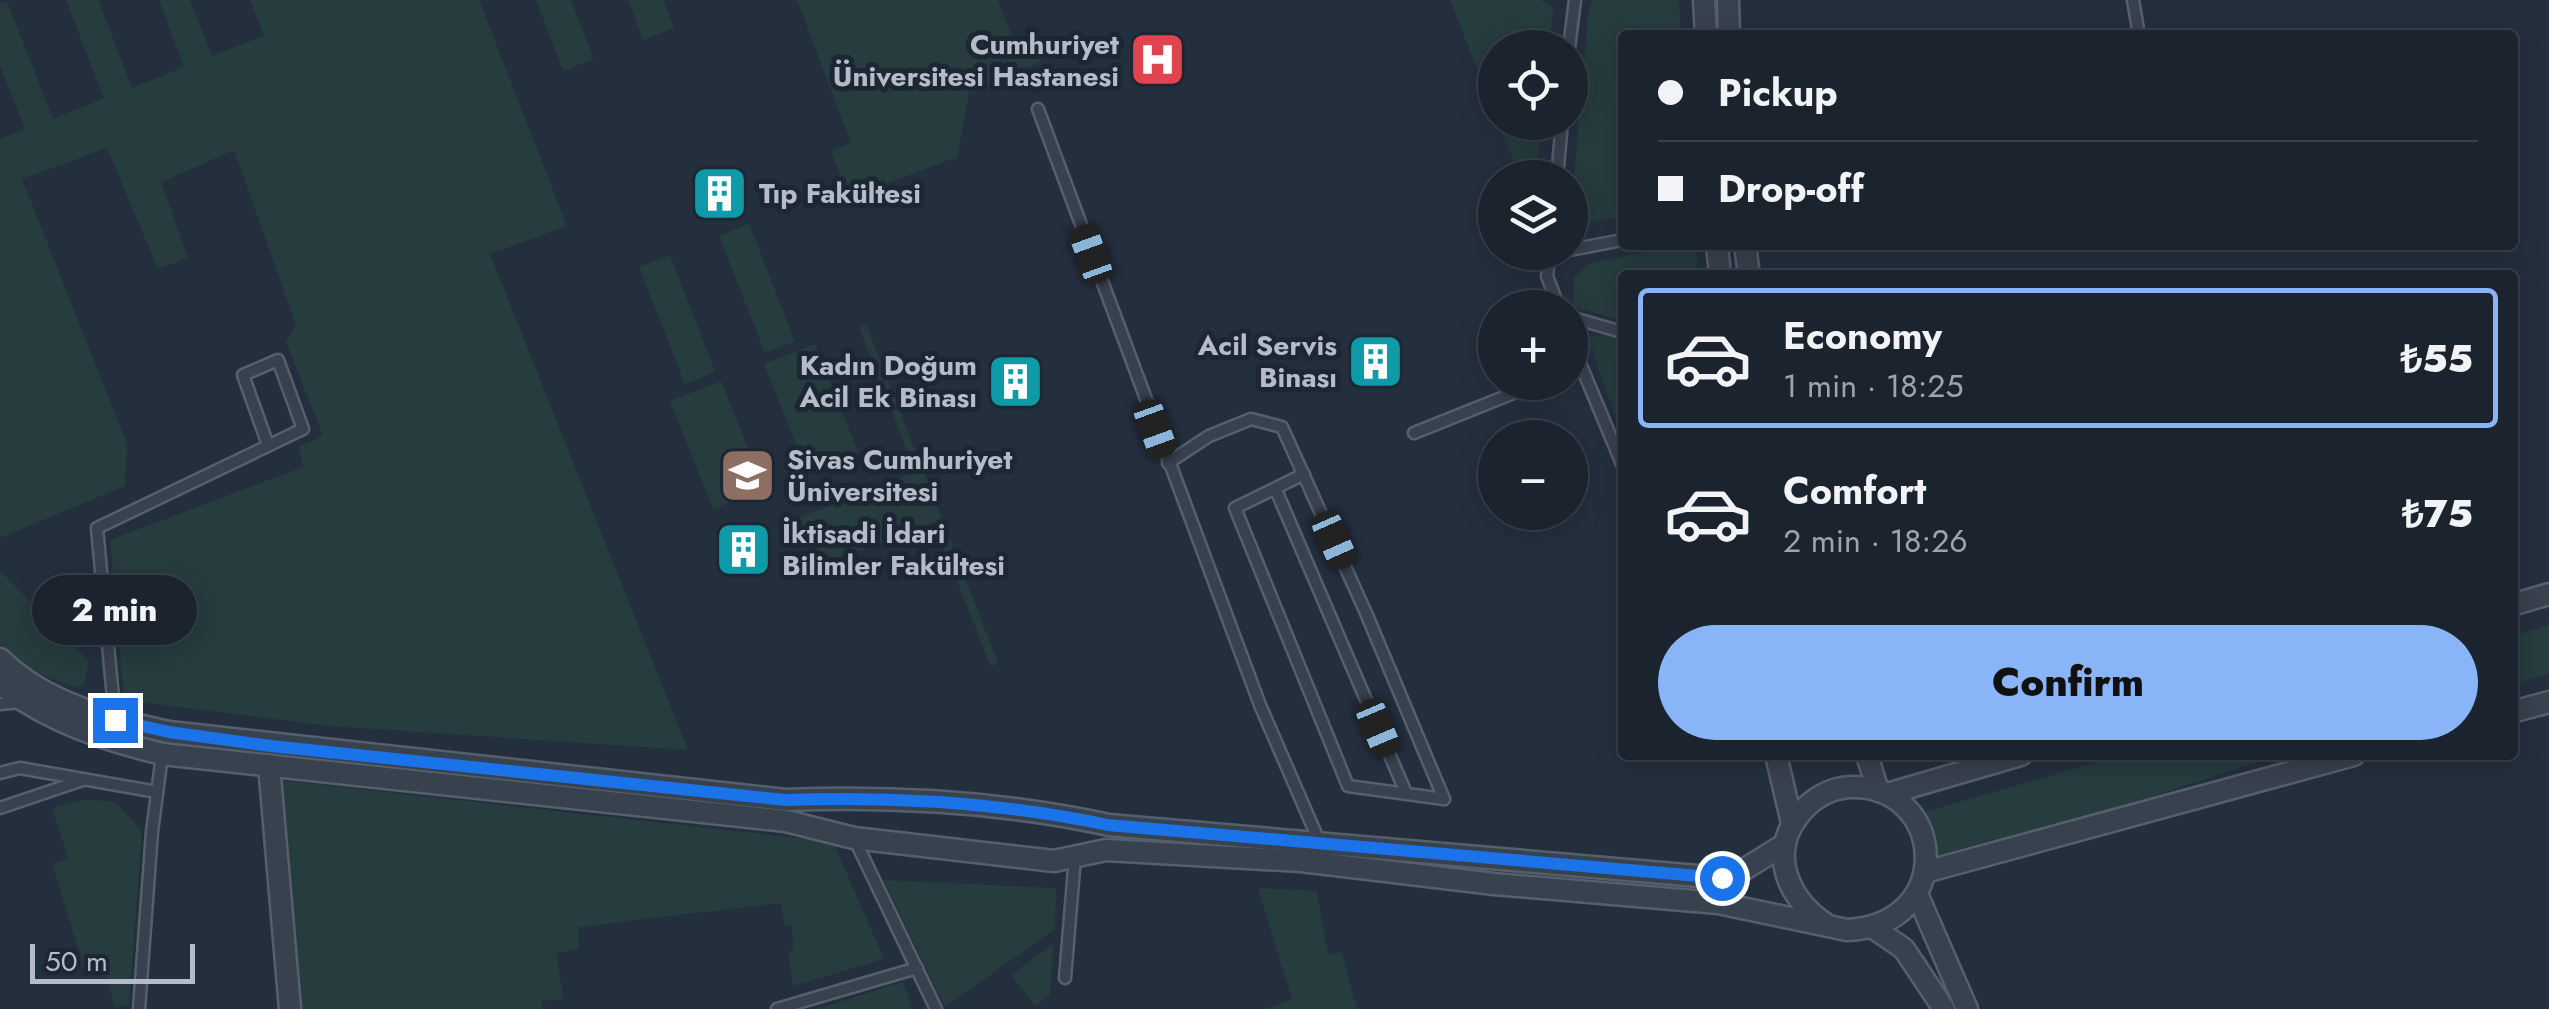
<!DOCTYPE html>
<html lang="en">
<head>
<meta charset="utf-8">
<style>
  body { margin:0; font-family:Jost,sans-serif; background:#242b36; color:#f1f3f6; height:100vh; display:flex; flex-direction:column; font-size:38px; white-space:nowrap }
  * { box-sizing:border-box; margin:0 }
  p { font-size:32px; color:#a0a4aa }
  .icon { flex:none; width:55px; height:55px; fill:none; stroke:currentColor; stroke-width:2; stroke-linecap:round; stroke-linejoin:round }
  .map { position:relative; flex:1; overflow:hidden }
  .side { position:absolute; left:1618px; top:270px; width:900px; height:490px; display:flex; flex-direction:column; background:#1b232e; border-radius:10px; box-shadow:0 5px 25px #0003,0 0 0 2px #39404a }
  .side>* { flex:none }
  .guide { position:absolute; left:1618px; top:30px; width:900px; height:220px; border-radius:10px; box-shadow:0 5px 25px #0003,0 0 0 2px #39404a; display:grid; align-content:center; height:220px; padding:0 40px; background:#1b232e }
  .buttons { position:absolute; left:1478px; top:30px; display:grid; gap:20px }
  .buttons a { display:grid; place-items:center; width:110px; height:110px; border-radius:50%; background:#1b232e; box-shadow:0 5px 25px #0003,0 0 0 2px #39404a; font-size:50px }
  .scale { position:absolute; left:30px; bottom:25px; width:165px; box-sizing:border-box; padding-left:10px; border:5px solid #b4bcc9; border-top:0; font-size:28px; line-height:35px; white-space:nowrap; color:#b4bcc9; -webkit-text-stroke:8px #1d2633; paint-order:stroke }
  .end { position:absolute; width:45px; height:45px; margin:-22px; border:12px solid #1a73e8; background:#fff; box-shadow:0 0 0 5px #fff }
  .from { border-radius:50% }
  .bubble { position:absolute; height:70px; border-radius:35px; background:#1b232e; box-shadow:0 5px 25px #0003,0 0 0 2px #39404a; font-size:32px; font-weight:800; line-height:70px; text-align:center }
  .car { position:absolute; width:30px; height:60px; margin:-30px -15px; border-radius:12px; box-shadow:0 0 8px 2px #0007; background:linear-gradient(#222 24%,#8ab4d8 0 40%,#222 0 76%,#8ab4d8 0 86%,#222 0) }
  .guide b { display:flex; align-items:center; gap:35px; height:95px; font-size:38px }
  .guide b+b { border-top:2px solid #39404a }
  .guide i { width:25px; height:25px; background:#f1f3f6 }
  ul { padding:18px 0 0; list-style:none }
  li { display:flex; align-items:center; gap:30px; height:140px; margin:0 20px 15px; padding:0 20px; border:5px solid transparent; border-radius:10px }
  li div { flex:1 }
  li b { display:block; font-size:38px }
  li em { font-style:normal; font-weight:800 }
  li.selected { border-color:#8ab4f8 }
  li>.icon { width:90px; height:90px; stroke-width:1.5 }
  .cta { display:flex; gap:20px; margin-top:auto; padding:20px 40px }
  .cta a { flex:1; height:115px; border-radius:60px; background:#8ab4f8; color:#111; font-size:40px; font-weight:800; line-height:115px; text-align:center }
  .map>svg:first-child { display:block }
</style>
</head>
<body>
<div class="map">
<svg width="2549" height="1009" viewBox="0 0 2549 1009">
  <rect width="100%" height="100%" fill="#242f3e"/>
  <g fill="#263c3f">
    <path d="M66,0H98L132,88L184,67L159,0H190L212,56L264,36L250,0H479L567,226L490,254L688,750L329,726L124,700L110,540L303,467L299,446L323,436L286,342L296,325L234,150L161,182L188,258L158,269L107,148L22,179L127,444L125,486L0,538V139L25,129L0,65V4L7,1L53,119L104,98Z"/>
    <path d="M536,0H571L594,59L563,71Z"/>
    <path d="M628,0H663L674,28L643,40Z"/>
    <path d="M797,0H998L1016,47L1033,41L1042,61L969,94L957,157L848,198L831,151L851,143Z"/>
    <path d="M1450,0H1540L1554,8L1549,47L1495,48V114Z"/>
    <path d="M1593,0H1679L1681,35H1622V217L1570,225L1588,13Z"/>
    <path d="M1498,123H1541L1535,177H1520Z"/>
    <path d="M749,224L795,341L765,353L719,236Z"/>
    <path d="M1677,245H1696L1698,275H1622V320L1573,307L1574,277L1589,264Z"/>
    <path d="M670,255L715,372L685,384L639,267Z"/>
    <path d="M866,324L998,663L991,667L934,522L815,568L796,519L915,472L859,327Z"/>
    <path d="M1613,335L1622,339V434L1587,337Z"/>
    <path d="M815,344L858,452L807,472L764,364Z"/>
    <path d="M721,381L764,489L713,509L670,401Z"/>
    <path d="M0,571L89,661L85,680L79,688C53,681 17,665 0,644Z"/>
    <path d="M2549,625V674L2513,684V636Z"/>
    <path d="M2121,755H2278L2142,800L1930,857L1917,814Z"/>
    <path d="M278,780L833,842L884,959L793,986L788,951L794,950L791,925L785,926L781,903L578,927L579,949L557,953L563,999L542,1001V1009H300Z"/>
    <path d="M82,800L115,801L142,832L129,1005L115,1007L101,961L84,966L52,864L68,858L52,808Z"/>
    <path d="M883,880L1056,888L1055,929L945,1007Z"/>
    <path d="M1258,888L1317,891L1328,955L1342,952L1357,1009H1265L1292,999Z"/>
    <path d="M1053,944L1050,994L1035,1006L1011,975Z"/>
    <path d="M903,982L912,1009H817Z"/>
  </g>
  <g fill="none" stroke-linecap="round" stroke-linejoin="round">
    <defs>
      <g id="service">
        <path d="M2133,0L2139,35"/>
        <path d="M1569,48L1575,0"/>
        <path d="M1038,109L1260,705L1319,841"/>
        <path d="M1557,178L1562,122"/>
        <path d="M1570,250L1622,240"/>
        <path d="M1550,252L1547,276L1559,308"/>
        <path d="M1570,317L1622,332"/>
        <path d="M1570,339L1622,464"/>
        <path d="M1414,433L1541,382"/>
        <path d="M1168,463L1209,436L1251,419L1282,427L1366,613L1444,799"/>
        <path d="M1304,474L1235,508L1348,786L1444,799"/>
        <path d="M1276,490L1406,793"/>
        <path d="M0,704L22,702"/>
        <path d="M115,719L97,528L303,429L278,360L243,375L268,445"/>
        <path d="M0,773L20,768L157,792"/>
        <path d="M0,808L83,780"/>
        <path d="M854,838L936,1009"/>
        <path d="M1065,978L1075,857"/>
        <path d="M139,1009L152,832L162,755"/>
        <path d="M777,1009L917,968"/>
      </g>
      <g id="minor">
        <path d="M1704,0L1706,35"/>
        <path d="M1728,0L1729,35"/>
        <path d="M1717,245L1720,275"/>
        <path d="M1745,245L1749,275"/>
        <path d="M2512,605L2549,594"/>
        <path d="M0,659C46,704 109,719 169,732L786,800C893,796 1004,802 1109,825L1721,878L1740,872L1785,844"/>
        <path d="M0,684C49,722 102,739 162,754L786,821L854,838L1054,861L1106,850L1301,861L1494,884L1718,903L1847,930C1957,925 1946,784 1850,787C1830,788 1811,799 1799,815C1767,855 1790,901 1827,925"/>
        <path d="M2512,712L2549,702"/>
        <path d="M1776,755L1792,823"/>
        <path d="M1867,755L1878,791"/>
        <path d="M269,765L290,1009"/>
        <path d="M1887,794L2021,755"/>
        <path d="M1925,872L2354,755"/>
        <path d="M1917,894L1967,1009"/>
        <path d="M1872,927L1904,949L1944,1009"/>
      </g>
    </defs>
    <use href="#service" stroke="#565f6c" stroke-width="15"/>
    <use href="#minor" stroke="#565f6c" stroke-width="25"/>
    <use href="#service" stroke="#38414e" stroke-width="10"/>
    <use href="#minor" stroke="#38414e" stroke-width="20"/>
  </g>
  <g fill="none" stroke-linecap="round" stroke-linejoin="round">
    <path stroke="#1a73e8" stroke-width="12" d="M115,720L169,732L271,746L786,800C893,796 1004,803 1108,825L1722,878"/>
  </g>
  <defs>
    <symbol id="hospital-square" viewBox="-11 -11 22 22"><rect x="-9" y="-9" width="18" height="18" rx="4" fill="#e0444e" stroke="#1d2633"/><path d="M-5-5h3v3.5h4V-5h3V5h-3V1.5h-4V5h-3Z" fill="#fff"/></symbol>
    <symbol id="building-square" viewBox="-11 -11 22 22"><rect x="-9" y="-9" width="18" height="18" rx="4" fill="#0f9aa8" stroke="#1d2633"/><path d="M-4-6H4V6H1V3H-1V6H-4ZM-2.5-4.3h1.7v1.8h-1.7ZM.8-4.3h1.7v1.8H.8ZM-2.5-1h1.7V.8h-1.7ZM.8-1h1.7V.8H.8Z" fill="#fff"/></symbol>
    <symbol id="university-square" viewBox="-11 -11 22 22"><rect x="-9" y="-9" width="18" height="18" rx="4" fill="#8d6e63" stroke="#1d2633"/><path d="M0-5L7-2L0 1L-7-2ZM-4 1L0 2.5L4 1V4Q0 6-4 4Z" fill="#fff"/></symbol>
  </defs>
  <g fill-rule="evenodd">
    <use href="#hospital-square" x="1126" y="28" width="63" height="63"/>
    <use href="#building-square" x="688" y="162" width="63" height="63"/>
    <use href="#building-square" x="1344" y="330" width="63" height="63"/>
    <use href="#building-square" x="984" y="350" width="63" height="63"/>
    <use href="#university-square" x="716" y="444" width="63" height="63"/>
    <use href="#building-square" x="712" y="518" width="63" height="63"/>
  </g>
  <g text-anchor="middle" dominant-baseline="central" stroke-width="10" stroke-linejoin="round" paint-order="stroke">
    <g font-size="28" font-weight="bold" fill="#b4bcc9" stroke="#1d2633" text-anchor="end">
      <text x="1119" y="44">Cumhuriyet<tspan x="1119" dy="32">Üniversitesi Hastanesi</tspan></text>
      <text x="759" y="193" text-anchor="start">Tıp Fakültesi</text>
      <text x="1337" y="345">Acil Servis<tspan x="1337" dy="32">Binası</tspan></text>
      <text x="977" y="365">Kadın Doğum<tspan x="977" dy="32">Acil Ek Binası</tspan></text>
      <text x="787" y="459" text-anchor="start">Sivas Cumhuriyet<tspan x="787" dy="32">Üniversitesi</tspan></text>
      <text x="782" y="533" text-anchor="start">İktisadi İdari<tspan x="782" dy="32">Bilimler Fakültesi</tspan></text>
    </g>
  </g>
</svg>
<div class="buttons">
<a><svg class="icon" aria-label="locate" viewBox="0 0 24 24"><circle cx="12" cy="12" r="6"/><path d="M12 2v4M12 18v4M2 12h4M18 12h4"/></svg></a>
<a><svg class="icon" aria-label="layers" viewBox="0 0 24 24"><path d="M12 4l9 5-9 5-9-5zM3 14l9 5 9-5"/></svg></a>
<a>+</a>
<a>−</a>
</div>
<div class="scale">50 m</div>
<i class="end from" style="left:1722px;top:878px"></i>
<i class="end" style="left:115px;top:720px"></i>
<div class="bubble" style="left:32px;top:575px;width:165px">2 min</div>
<i class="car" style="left:1091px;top:254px;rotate:340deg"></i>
<i class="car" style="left:1155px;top:429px;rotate:160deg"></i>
<i class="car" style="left:1334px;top:540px;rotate:156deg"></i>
<i class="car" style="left:1378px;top:728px;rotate:157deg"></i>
<div class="guide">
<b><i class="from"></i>Pickup</b>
<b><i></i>Drop-off</b>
</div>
<section class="side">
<ul>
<li class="selected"><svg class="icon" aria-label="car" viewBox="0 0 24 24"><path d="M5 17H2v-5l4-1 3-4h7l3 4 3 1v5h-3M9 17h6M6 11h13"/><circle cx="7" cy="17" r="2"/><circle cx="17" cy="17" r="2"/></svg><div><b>Economy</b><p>1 min · 18:25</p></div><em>₺55</em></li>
<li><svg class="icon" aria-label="car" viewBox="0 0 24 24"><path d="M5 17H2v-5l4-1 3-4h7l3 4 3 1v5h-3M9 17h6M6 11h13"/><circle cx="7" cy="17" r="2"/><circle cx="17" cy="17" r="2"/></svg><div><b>Comfort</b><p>2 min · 18:26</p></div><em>₺75</em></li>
</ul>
<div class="cta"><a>Confirm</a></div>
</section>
</div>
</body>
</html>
